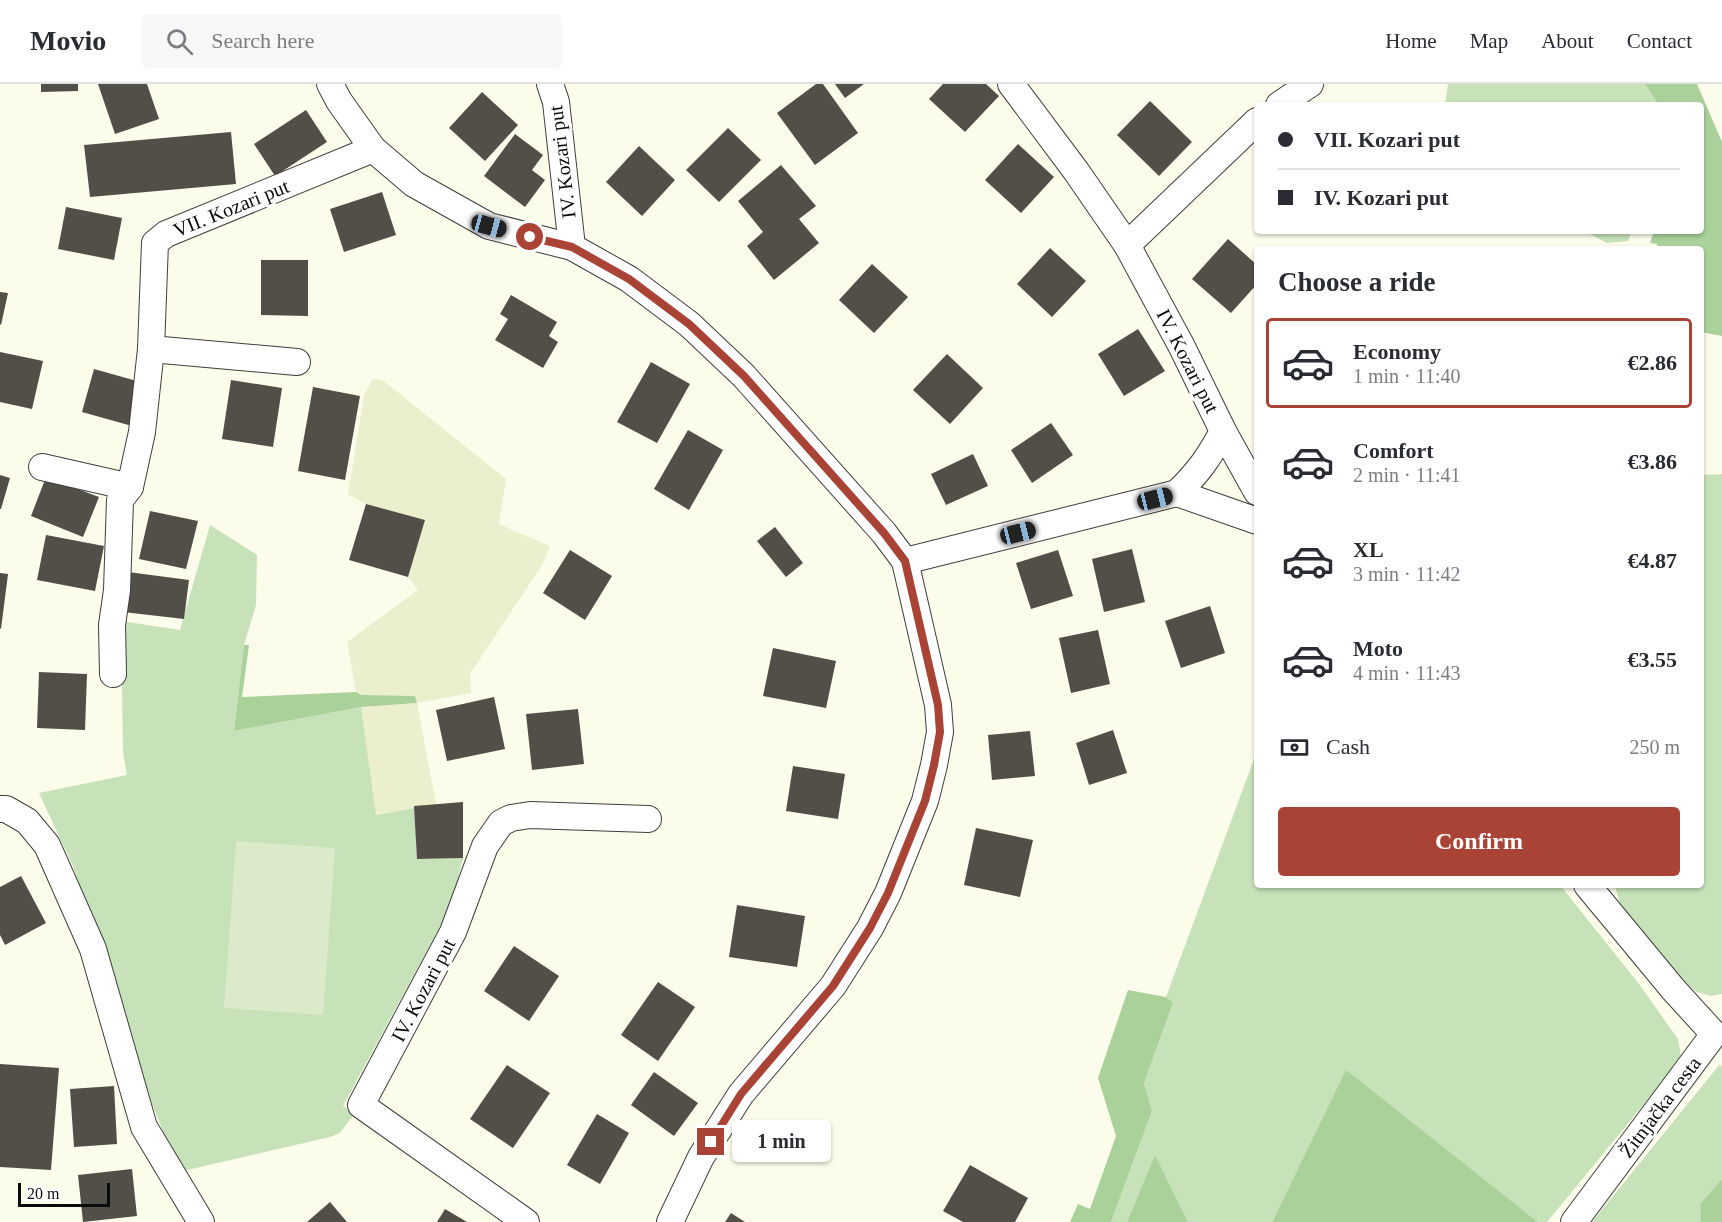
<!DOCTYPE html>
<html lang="en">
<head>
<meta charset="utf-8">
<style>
  body { margin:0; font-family:Georgia,serif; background:#f7f7f7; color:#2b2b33; height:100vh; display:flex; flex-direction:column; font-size:22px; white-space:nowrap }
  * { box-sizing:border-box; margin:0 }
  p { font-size:20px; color:#7c7c81 }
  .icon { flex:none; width:33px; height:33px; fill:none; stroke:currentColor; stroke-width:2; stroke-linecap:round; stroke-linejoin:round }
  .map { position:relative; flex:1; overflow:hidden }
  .details { position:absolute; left:1254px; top:162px; width:450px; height:642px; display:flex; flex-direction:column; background:#fff; border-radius:6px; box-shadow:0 2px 4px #0004 }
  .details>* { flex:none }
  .hud { position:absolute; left:1254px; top:18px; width:450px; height:132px; border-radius:6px; box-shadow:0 2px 4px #0004; display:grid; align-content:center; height:132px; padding:0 24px; background:#fff }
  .scale { position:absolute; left:18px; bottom:15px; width:92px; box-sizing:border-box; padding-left:6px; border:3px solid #0b0b0b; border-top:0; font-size:16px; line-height:21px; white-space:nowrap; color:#0b0b0b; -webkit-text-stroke:4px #fff; paint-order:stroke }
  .end { position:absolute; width:27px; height:27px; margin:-14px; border:8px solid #a84335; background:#fff; box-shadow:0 0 0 3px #fff }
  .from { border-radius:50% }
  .bubble { position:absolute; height:42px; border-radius:6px; background:#fff; box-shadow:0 2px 4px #0004; font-size:20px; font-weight:800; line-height:42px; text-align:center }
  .car { position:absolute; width:18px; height:36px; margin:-18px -9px; border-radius:8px; box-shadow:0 0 4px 2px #0007; background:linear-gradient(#222 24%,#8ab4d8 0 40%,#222 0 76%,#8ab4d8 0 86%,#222 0) }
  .hud b { display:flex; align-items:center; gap:21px; height:57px; font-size:22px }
  .hud b+b { border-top:2px solid #e1e1e2 }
  .hud i { width:15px; height:15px; background:#2b2b33 }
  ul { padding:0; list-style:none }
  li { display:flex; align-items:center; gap:18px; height:90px; margin:0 12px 9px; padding:0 12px; border:3px solid transparent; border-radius:6px }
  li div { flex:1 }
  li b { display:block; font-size:22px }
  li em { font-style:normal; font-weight:800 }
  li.current { border-color:#a84335 }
  li>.icon { width:54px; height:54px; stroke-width:1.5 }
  h2 { padding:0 24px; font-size:27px; line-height:72px }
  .pay { display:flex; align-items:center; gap:15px; height:66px; padding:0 24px; font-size:22px }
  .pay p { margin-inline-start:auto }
  .button { display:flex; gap:12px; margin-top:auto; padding:12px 24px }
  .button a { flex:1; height:69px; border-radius:6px; background:#a84335; color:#fff; font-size:24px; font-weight:800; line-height:69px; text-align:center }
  header { display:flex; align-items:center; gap:36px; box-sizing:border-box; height:84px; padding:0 30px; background:#fff; border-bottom:2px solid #e1e1e2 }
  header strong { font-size:28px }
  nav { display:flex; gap:33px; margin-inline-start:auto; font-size:21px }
  .search { width:420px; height:54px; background:#f7f7f7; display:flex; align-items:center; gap:15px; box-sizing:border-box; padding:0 21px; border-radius:6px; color:#7c7c81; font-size:22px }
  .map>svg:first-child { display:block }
</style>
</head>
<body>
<header>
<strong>Movio</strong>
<div class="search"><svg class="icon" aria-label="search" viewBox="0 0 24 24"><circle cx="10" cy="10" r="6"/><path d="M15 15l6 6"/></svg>Search here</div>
<nav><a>Home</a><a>Map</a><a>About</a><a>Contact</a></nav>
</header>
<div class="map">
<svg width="1722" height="1138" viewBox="0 0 1722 1138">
  <rect width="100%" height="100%" fill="#fcfceb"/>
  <path fill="#ecefce" d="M373,294L385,298L506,395L499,440L550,462L542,481L470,590L471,609L417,619L436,720L415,722V724L375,731L361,623L417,619L414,612L360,611L356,608L347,558L418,506L408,493L425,436L366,420L348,410L364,312Z"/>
  <g fill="#c7e2b9">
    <path d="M1448,0H1645L1659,21H1445Z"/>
    <path d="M1584,147H1632L1628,157L1607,159Z"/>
    <path d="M1722,390V910L1710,912L1695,907L1659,872L1622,829L1615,801H1701V391Z"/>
    <path d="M210,441L257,471L256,521L244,561L234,647L361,623L376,731L415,724L417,775L463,774L451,822L343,1022L355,1029L340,1049L330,1053L183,1087L164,1050L152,1020L128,942L73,782L39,709L127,691L123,668L121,537L180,546Z"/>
    <path d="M1257,667V801H1560L1639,900L1678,955L1681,973L1677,980L1547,1138H1538L1346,987L1272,1138H1188L1155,1072L1127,1138H1111L1152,1027L1144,999L1173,919L1166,913Z"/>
    <path d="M1720,980L1722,984V1095L1700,1120L1701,1138H1592Z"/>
  </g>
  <g fill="#aad19a">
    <path d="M1645,0H1697L1722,58V252L1701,248V165H1658L1657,160L1650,159L1654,147H1701V21H1659Z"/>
    <path d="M244,561H249L242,613L356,608L361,611L415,612L417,619L361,623L234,647Z"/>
    <path d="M1128,906L1166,913L1173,919L1144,999L1152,1027L1111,1138H1070L1078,1120L1090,1125L1116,1052L1098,994Z"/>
    <path d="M1346,986L1538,1138H1272Z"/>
    <path d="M1155,1071L1188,1138H1127Z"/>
    <path d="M1722,1095V1138H1701L1700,1120Z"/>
  </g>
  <path fill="#daeaca" d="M236,757L335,764L323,931L224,924Z"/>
  <g fill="#524e48">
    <path d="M41,0H78V7L41,8Z"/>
    <path d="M98,0H147L159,35L115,50Z"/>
    <path d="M816,0H823L858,49L815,81L777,29Z"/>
    <path d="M835,0H864L845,14Z"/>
    <path d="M943,0H986L999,12L965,48L929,15Z"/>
    <path d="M482,8L518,41L485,77L449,44Z"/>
    <path d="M1150,17L1192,58L1159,92L1117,51Z"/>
    <path d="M306,26L327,58L275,92L254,60Z"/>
    <path d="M728,44L761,76L719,118L686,86Z"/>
    <path d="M231,48L236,100L90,113L84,61Z"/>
    <path d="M515,50L543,71L532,86L545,96L525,123L484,92Z"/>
    <path d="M1018,60L1054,93L1021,129L985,96Z"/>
    <path d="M639,62L675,96L642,132L606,98Z"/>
    <path d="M781,81L816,122L799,135L819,159L774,196L747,162L763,148L738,117Z"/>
    <path d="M382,108L396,151L344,168L330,125Z"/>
    <path d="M66,123L122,134L114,176L58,165Z"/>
    <path d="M1228,155L1257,181V200L1231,229L1192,195Z"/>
    <path d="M1050,164L1086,197L1052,233L1017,200Z"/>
    <path d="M261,176H308V232L261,231Z"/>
    <path d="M872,180L908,213L874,249L839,216Z"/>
    <path d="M0,208L8,209L1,241L0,240Z"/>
    <path d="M511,211L557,238L549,252L558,258L543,284L495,256L508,235L500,230Z"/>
    <path d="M1138,245L1165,287L1124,312L1098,270Z"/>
    <path d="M0,268L43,277L32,325L0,318Z"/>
    <path d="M947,270L983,304L950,340L913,306Z"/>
    <path d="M651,278L690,300L657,359L617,338Z"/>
    <path d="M94,285L144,299L132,342L82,328Z"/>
    <path d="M231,296L282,304L273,363L222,355Z"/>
    <path d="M313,303L360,312L345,396L298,387Z"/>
    <path d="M1051,339L1073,371L1032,399L1011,366Z"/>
    <path d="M688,346L723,366L689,426L654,405Z"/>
    <path d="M973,370L988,402L946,421L931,390Z"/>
    <path d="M0,391L10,394L1,425H0Z"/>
    <path d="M46,393L99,413L83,453L31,432Z"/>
    <path d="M366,420L425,436L408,493L349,476Z"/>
    <path d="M150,427L198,437L186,485L139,475Z"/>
    <path d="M775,443L803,479L786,493L757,457Z"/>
    <path d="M46,451L104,462L95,507L37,496Z"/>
    <path d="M1132,465L1145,518L1104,528L1092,475Z"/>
    <path d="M570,466L612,492L585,536L543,509Z"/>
    <path d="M1058,466L1073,512L1031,525L1016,479Z"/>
    <path d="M128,488L189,496L184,535L123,528Z"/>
    <path d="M0,489L8,490L1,545L0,544Z"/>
    <path d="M1210,522L1225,569L1181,584L1165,537Z"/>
    <path d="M1098,546L1110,600L1071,609L1059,554Z"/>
    <path d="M773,564L836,577L826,624L763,612Z"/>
    <path d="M39,588L87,590L85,646L37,644Z"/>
    <path d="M494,613L505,665L447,677L436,626Z"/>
    <path d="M578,625L584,680L532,686L526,630Z"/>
    <path d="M1113,646L1127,689L1089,701L1076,659Z"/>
    <path d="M1030,647L1035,692L992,696L988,651Z"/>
    <path d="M793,682L845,690L838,735L786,727Z"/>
    <path d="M463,718V774L417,775L414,722Z"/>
    <path d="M976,744L1033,756L1020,813L964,801Z"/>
    <path d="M21,792L46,839L5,861L0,851V803Z"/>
    <path d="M737,821L805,832L797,883L729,873Z"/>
    <path d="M514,862L559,892L529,937L484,907Z"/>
    <path d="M658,898L695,923L658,977L621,951Z"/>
    <path d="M0,980L59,984L51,1086L0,1083Z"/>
    <path d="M507,981L550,1009L513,1064L470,1035Z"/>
    <path d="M654,988L698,1019L674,1052L631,1021Z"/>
    <path d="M114,1002L117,1060L74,1063L70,1005Z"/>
    <path d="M597,1030L629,1049L600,1100L567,1081Z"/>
    <path d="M970,1081L1028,1114L1015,1138H963L943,1127Z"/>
    <path d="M132,1085L137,1132L83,1138L78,1091Z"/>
    <path d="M330,1118L347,1138H307Z"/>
    <path d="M445,1125L467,1138H437Z"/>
    <path d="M731,1129L745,1138H725Z"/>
  </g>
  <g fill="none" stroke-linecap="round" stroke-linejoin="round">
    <defs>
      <g id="street">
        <path d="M330,0L339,17L373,65L414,100L489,142L572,163"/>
        <path d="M550,0L556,18L572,163L629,195L689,240L744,292L884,449L905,477L938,621L940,648L934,681L925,717L888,809L870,844L833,902L741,1010L701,1073L670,1138"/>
        <path d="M1279,21L1310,0"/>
        <path d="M1127,161L1257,37"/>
        <path d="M151,265L297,278"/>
        <path d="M1223,347L1257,408"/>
        <path d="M42,383L130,403L142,348L151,265L155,159L166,150L373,65"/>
        <path d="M1177,409L1257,437"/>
        <path d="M905,477L1177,409C1198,389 1210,372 1223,347L1182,263L1127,161L1076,87L1011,0"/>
        <path d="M113,590L112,541L117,506L120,416L130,403"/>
        <path d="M0,725H6L27,737L47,761L93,865L144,1043L201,1138"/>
        <path d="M526,1138L361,1021L453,848L485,762L501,739L511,734L530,731L648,735"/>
        <path d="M1574,1138L1714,950L1673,905L1587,801"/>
      </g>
    </defs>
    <use href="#street" stroke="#3e3e3e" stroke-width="28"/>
    <use href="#street" stroke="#fff" stroke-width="26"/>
  </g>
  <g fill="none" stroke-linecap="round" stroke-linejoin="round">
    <path stroke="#a84335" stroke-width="8" d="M530,153L572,163L629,195L689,240L744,292L884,449L905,477L938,621L940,648L934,681L925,717L888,809L870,844L833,902L741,1010L711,1058"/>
  </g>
  <g text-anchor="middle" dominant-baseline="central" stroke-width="6" stroke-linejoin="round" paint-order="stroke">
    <g font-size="20" fill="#0b0b0b" stroke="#fff">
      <text transform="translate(562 78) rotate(-97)">IV. Kozari put</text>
      <text transform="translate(231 124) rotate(-22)">VII. Kozari put</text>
      <text transform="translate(1188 277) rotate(63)">IV. Kozari put</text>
      <text transform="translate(423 906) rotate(-62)">IV. Kozari put</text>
      <text transform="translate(1660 1023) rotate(-53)">Žitnjačka cesta</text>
    </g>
  </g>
</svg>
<div class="scale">20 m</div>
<i class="end from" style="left:530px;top:153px"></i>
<i class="end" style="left:711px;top:1058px"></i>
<div class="bubble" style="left:732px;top:1036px;width:99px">1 min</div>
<i class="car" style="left:489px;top:142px;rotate:105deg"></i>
<i class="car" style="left:1155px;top:415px;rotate:76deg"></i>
<i class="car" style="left:1018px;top:449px;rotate:76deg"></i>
<div class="hud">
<b><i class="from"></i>VII. Kozari put</b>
<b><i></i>IV. Kozari put</b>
</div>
<section class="details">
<h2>Choose a ride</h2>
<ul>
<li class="current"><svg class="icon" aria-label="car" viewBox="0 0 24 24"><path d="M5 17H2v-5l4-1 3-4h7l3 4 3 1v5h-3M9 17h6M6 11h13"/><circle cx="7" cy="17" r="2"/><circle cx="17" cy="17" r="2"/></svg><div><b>Economy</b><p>1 min · 11:40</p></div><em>€2.86</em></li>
<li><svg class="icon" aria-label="car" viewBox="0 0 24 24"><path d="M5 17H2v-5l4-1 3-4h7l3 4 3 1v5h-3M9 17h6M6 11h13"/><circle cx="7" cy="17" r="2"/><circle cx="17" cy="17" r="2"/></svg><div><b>Comfort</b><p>2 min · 11:41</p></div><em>€3.86</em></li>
<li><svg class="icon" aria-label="car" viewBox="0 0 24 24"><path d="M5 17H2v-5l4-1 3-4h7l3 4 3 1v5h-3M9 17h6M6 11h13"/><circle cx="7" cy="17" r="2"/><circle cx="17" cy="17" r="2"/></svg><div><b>XL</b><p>3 min · 11:42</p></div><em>€4.87</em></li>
<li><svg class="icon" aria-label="car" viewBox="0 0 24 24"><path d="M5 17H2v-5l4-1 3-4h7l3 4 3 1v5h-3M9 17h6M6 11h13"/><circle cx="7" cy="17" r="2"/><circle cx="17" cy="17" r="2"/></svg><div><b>Moto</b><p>4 min · 11:43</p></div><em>€3.55</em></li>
</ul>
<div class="pay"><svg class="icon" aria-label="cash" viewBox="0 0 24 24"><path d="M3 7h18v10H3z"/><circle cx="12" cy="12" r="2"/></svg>Cash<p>250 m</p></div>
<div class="button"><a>Confirm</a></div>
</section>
</div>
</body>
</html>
